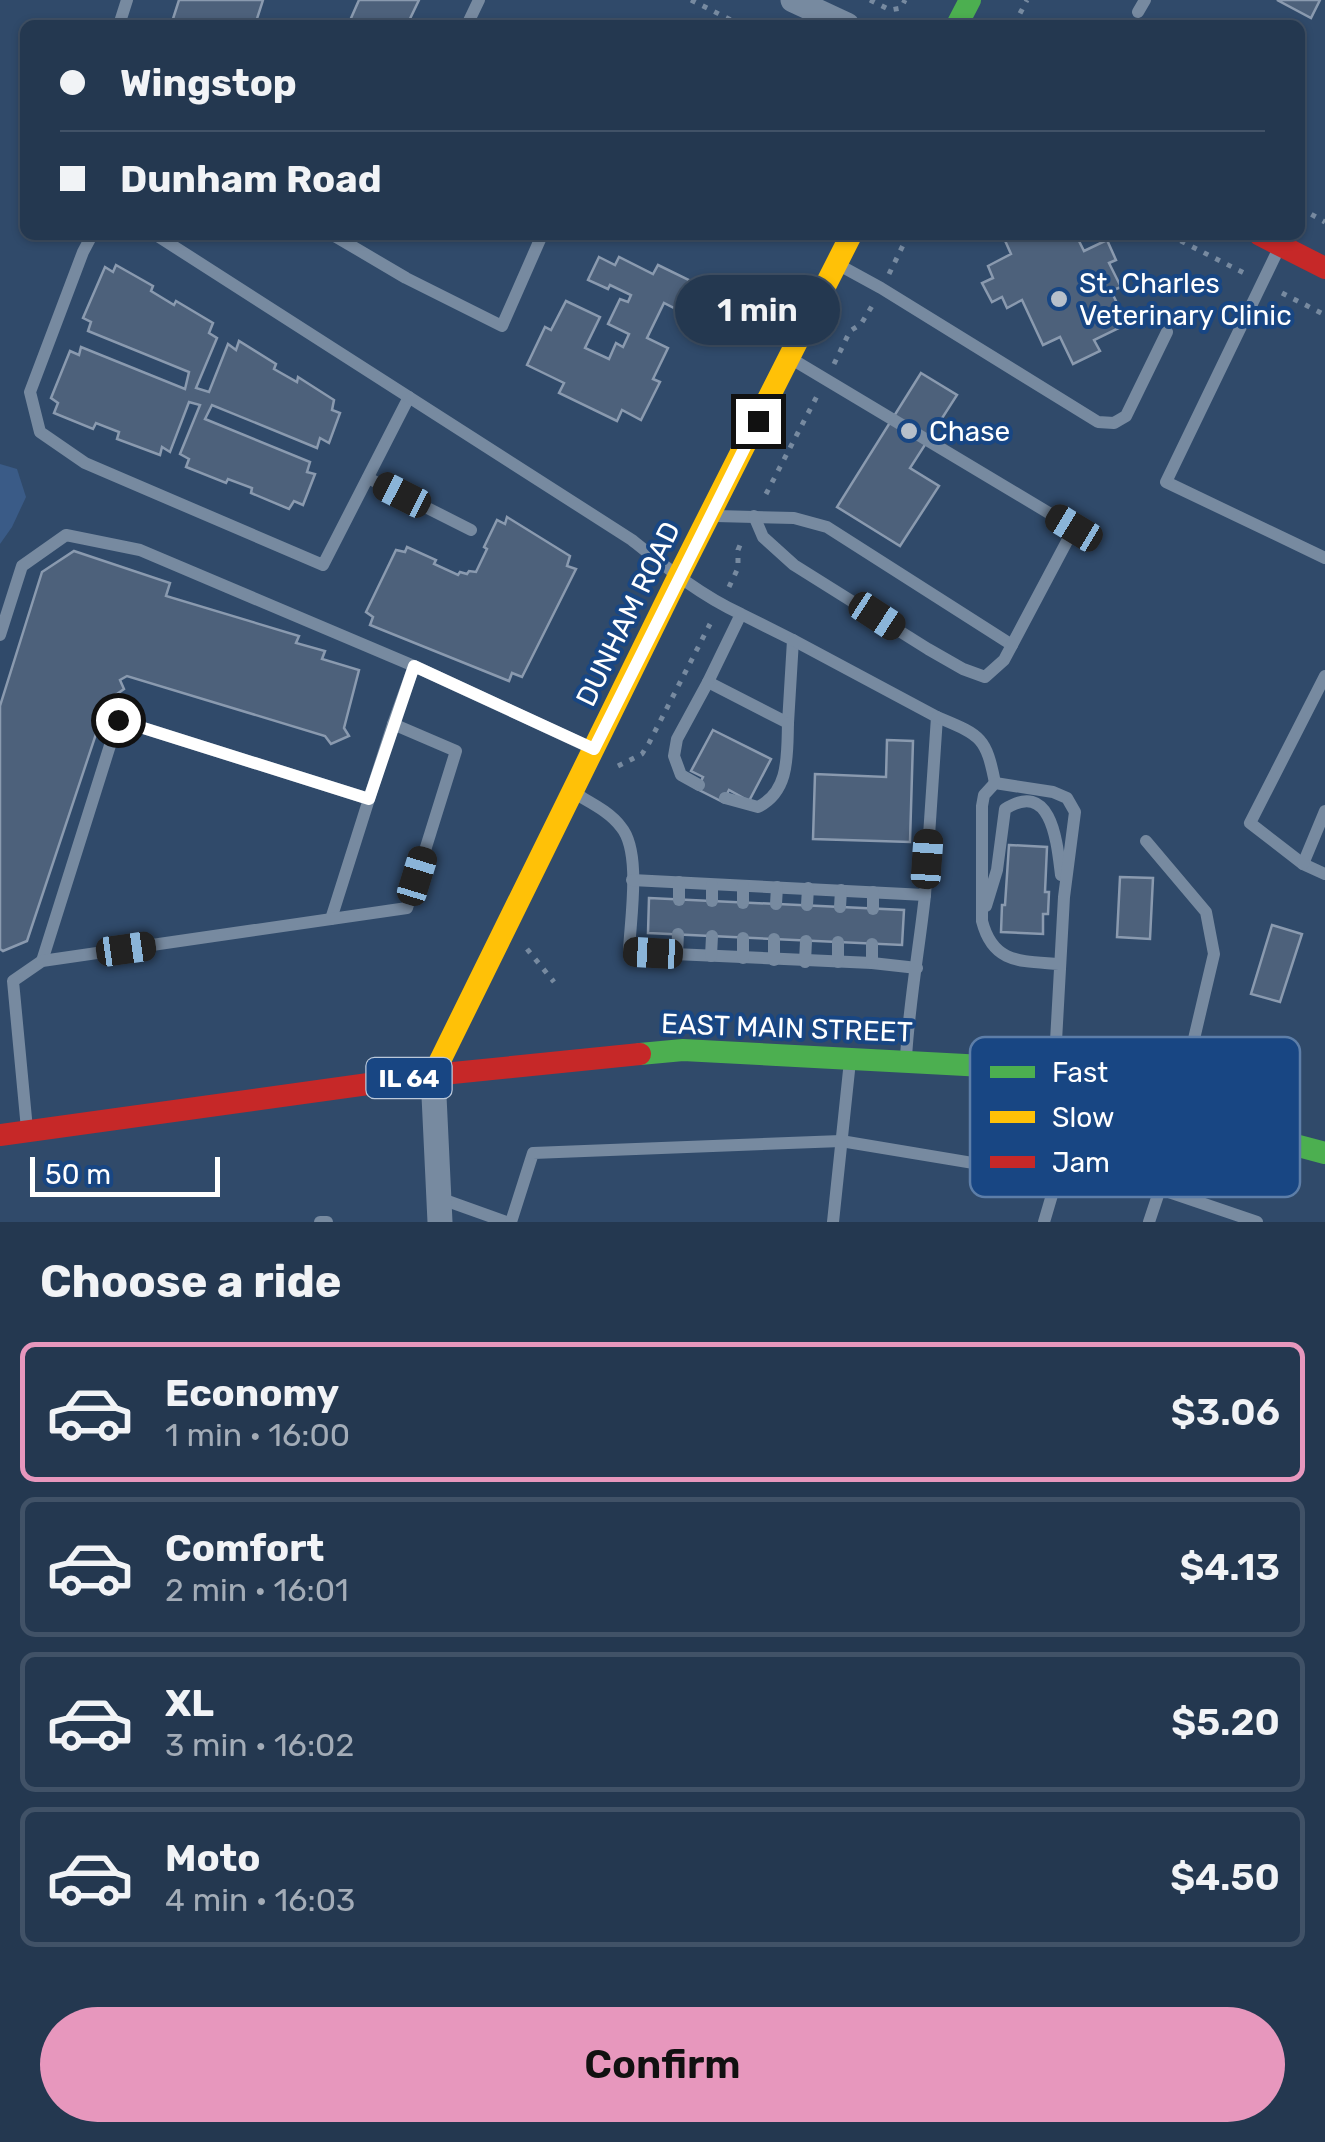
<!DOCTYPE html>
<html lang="en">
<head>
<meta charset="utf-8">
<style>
  body { margin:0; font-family:Rubik,sans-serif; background:#2c3f57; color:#f1f3f6; height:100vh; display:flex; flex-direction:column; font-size:38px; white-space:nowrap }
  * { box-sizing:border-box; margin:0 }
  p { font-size:32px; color:#a3acb7 }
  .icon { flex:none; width:55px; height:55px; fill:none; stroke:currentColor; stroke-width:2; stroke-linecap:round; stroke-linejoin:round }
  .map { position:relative; height:1222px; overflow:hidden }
  .side { display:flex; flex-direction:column; background:#243850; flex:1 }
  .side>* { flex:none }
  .guide { position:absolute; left:20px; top:20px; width:1285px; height:220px; border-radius:15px; box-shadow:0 2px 8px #0004,0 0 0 2px #415267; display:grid; align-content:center; height:220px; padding:0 40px; background:#243850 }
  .scale { position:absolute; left:30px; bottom:25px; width:190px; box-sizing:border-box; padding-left:10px; border:5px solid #fff; border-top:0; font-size:28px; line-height:35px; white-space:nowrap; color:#fff; -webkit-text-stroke:8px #184683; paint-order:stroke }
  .end { position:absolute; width:45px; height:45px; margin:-22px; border:12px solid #fff; background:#111; box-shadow:0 0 0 5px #111 }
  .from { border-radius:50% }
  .bubble { position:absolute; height:70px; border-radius:35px; background:#243850; box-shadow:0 2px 8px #0004,0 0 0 2px #415267; font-size:32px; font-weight:600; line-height:70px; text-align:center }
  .car { position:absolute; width:30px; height:60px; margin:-30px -15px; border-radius:12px; box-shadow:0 0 8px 2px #0007; background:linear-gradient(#222 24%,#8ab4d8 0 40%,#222 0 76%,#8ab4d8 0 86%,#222 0) }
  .guide b { display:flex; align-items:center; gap:35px; height:95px; font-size:38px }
  .guide b+b { border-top:2px solid #415267 }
  .guide i { width:25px; height:25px; background:#f1f3f6 }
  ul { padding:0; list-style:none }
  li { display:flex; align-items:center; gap:30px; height:140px; margin:0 20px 15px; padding:0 20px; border:5px solid #415267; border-radius:15px }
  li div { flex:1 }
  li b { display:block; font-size:38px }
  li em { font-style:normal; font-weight:600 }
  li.current { border-color:#e797bd }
  li>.icon { width:90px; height:90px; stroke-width:1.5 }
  h2 { padding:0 40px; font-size:45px; line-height:120px }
  .action { display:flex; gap:20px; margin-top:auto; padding:20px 40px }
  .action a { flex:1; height:115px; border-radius:60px; background:#e797bd; color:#111; font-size:40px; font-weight:600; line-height:115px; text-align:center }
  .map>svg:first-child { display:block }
</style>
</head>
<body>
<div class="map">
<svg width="1325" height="1222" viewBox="0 0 1325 1222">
  <rect width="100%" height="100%" fill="#304a6a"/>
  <path fill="#3a5b87" d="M0,464L17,469L26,497L12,527L0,544Z"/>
  <g fill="#4d617b" stroke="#8a9aaf" stroke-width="2.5">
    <path d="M179,0H263L255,25H171Z"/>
    <path d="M359,0H419L407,25H348Z"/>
    <path d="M1277,0H1320L1311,18Z"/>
    <path d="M1076,235L1084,251L1107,240L1116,260L1109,263L1121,287L1111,291L1119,307L1111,311L1119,328L1094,340L1100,351L1073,364L1060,337L1043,345L1022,300L1007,308L1002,297L992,302L982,283L993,278L988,266L1011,254L1003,236Z"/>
    <path d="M599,257L615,265L619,257L653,274L658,265L689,280L676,309L664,303L647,338L668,348L653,379L660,382L641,420L622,410L617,421L559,393L564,383L527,365L545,327L551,330L566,301L600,317L585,348L609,359L616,343L623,347L629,334L608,324L620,299L628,302L631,295L610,285L608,289L588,280Z"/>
    <path d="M116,265L153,286L151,291L174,305L176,301L213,323L209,333L217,338L196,388L209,392L228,344L236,350L239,341L276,364L274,369L297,382L298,377L334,400L332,410L340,413L329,443L320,438L317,448L212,405L205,419L310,462L307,472L315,474L303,505L294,501L289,509L251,493L252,488L228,479L226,483L186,467L189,459L180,454L200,405L189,402L170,452L162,447L160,455L117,439L119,432L96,423L93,429L54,413L58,403L51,398L70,351L79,355L81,347L185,389L189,372L88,331L91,322L83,318L105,267L113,272Z"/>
    <path d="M921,373L957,395L910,468L939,486L900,546L837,507Z"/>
    <path d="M507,517L570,556L567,566L576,569L522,677L512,673L509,681L370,625L373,617L366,612L396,550L405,552L407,547L436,560L434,564L458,575L460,572L467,574L469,571L476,572L487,549L484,547L497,520L505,524Z"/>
    <path d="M74,551L170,583L166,596L299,636L296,643L325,651L322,659L359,670L344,728L349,736L331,744L325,736L127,676L120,680L124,689L107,701L27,941L3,951L0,949V706L42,572Z"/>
    <path d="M713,730L771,759L749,801L729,790L723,802L697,789L703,777L691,771Z"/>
    <path d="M887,740L913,741L910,842L813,839L815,774L886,777Z"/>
    <path d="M1009,845L1047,847L1045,892H1049L1048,914H1043V934L1001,932L1002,905H1005Z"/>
    <path d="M1120,877L1153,878L1150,939L1117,937Z"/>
    <path d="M649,898L904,910L902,945L648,933Z"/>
    <path d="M1272,925L1302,934L1280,1002L1251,994Z"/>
  </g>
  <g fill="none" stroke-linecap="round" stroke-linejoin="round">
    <g stroke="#778aa0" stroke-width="5" stroke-dasharray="5 8" stroke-linecap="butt">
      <path d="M691,0L741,25"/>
      <path d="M870,0L890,10L901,8L905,0"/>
      <path d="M1014,25L1027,0"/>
      <path d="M1300,208L1325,222"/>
      <path d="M1169,235L1246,274"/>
      <path d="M889,274L908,235"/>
      <path d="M1282,293L1325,315"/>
      <path d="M834,364L850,331L861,324L872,306"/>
      <path d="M766,494L817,396"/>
      <path d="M729,587L738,568V550L743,538"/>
      <path d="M618,766L642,754L649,743L710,624"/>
      <path d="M527,949L554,982"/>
    </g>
    <g stroke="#778aa0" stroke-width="12">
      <path d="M1138,12L1145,0"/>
      <path d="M119,25L127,0"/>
      <path d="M467,25L479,0"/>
      <path d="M92,235L83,252L30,392L40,432L85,463L323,565L409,397"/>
      <path d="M156,235L632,540C667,568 700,595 741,614L708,682L788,723L793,640L741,614"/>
      <path d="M333,235L406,278L502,326L542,235"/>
      <path d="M1279,248L1166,482L1325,558"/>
      <path d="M839,265L881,288L1098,422L1114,423L1126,416L1167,332"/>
      <path d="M368,478L471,530"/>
      <path d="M716,516L794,518L827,527L1012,645"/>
      <path d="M754,516L763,537L794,565L928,649L963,669L985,677L1004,660L1074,528L790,358"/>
      <path d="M0,635L22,566L66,535L140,550L414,666"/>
      <path d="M793,640L937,717L925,895"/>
      <path d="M1325,676L1250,823L1303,864L1325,874"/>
      <path d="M937,717C980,735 986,736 995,783"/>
      <path d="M699,785L681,775L674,756L677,739L708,682"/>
      <path d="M576,794C591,803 610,812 621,827C642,852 630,920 629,952L872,963L917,968"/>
      <path d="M725,798L758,807C790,791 787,755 788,723"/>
      <path d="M1146,841L1206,912L1214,954L1177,1111"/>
      <path d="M1303,864L1325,811"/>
      <path d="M632,880L925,895C919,950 909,1003 906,1058"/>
      <path d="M679,900V882"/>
      <path d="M712,901V885"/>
      <path d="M743,903V886"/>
      <path d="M776,904L777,887"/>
      <path d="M807,905L808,888"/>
      <path d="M986,906L997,870L1005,809C1052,779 1057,843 1061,875"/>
      <path d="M840,907L841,890"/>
      <path d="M873,909V892"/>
      <path d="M331,919L369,799"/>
      <path d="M838,942V962"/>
      <path d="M677,954L678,934"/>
      <path d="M711,956L712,936"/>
      <path d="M743,958V938"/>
      <path d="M774,960V939"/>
      <path d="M42,961L118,720L369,799L393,724"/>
      <path d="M805,962L806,941"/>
      <path d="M872,963V944"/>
      <path d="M1054,1077L1064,897L1075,812L1067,798L1053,792L995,783L984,795L982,806V921C993,964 1021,961 1059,964"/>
      <path d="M27,1129L13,981L42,961L407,908L456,751L393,724L414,666L589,747"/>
      <path d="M439,1198L506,1222"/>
      <path d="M320,1222H327"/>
      <path d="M511,1222L533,1153L841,1141L1057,1177"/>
      <path d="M833,1222L850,1061"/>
      <path d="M1044,1222L1083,1090"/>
      <path d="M1149,1222L1160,1189L1257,1222"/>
    </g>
    <g stroke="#778aa0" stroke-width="25">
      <path d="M793,0L847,25"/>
      <path d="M433,1075L440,1222"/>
    </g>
    <g stroke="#4caf50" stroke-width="22">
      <path d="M957,25L970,0"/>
      <path d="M640,1054L683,1050L1003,1067L1325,1153"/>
    </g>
    <path stroke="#ffc107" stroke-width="22" d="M433,1075L678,577L851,235"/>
    <g stroke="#c62828" stroke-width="22">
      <path d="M1260,235L1325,268"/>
      <path d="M0,1135L433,1075L640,1054"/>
    </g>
  </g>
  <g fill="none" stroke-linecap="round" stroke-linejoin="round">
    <path stroke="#fff" stroke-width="12" d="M118,720L369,799L414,666L594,749L758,421"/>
  </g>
  <g fill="#b7c0cb" stroke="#184683" stroke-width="4">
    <circle cx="1059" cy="299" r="10"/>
    <circle cx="909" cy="431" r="10"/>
  </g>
  <g text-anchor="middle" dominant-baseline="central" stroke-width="8" stroke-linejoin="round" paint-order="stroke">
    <rect fill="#184683" stroke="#bac8da" stroke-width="2.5" x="366.5" y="1058" width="85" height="40" rx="8"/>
    <g font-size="25" font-weight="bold" fill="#fff">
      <text x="409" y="1078">IL 64</text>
    </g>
    <g font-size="28" fill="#fff" stroke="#184683" text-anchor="start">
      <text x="1079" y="283">St. Charles<tspan x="1079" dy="32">Veterinary Clinic</tspan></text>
      <text x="929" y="431">Chase</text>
    </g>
    <g font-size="28" fill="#fff" stroke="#184683">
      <text transform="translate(628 614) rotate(-64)">DUNHAM ROAD</text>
      <text transform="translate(787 1028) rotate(2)">EAST MAIN STREET</text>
    </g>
  </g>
  <rect x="970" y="1037" width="330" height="160" rx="15" fill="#184683" stroke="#5d7ea8" stroke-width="2.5"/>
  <rect x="990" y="1066" width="45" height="12" fill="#4caf50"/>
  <rect x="990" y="1111" width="45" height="12" fill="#ffc107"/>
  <rect x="990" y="1156" width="45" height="12" fill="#c62828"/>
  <g font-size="28" fill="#fff">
    <text x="1052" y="1082">Fast</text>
    <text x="1052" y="1127">Slow</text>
    <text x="1052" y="1172">Jam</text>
  </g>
</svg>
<div class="scale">50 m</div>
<i class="end from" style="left:118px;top:720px"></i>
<i class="end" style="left:758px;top:421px"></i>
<div class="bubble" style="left:675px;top:275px;width:165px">1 min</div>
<i class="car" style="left:402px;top:495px;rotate:297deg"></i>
<i class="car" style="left:1074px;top:528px;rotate:301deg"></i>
<i class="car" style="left:877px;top:616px;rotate:123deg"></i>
<i class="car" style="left:927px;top:859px;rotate:4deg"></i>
<i class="car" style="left:417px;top:876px;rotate:17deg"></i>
<i class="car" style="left:126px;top:949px;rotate:82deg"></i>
<i class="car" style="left:653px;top:953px;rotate:273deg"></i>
<div class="guide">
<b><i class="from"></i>Wingstop</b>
<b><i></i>Dunham Road</b>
</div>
</div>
<section class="side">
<h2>Choose a ride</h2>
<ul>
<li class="current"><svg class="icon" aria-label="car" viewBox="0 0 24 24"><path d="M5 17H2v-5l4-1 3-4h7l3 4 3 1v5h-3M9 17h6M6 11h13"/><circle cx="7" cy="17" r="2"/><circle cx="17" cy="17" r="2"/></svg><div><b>Economy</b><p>1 min · 16:00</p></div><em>$3.06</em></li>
<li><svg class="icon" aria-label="car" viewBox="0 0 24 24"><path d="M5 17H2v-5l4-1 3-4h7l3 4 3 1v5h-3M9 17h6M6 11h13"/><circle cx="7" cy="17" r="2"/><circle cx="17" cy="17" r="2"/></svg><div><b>Comfort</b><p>2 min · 16:01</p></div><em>$4.13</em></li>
<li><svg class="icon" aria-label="car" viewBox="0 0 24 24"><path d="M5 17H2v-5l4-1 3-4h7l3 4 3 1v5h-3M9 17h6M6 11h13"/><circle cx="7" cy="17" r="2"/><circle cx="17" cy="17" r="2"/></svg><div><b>XL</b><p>3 min · 16:02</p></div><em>$5.20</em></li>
<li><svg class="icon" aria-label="car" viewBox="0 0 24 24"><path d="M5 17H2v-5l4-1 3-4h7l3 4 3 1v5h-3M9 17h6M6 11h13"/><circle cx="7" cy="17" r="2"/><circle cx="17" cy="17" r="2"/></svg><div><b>Moto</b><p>4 min · 16:03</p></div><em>$4.50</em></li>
</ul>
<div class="action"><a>Confirm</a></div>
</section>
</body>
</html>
